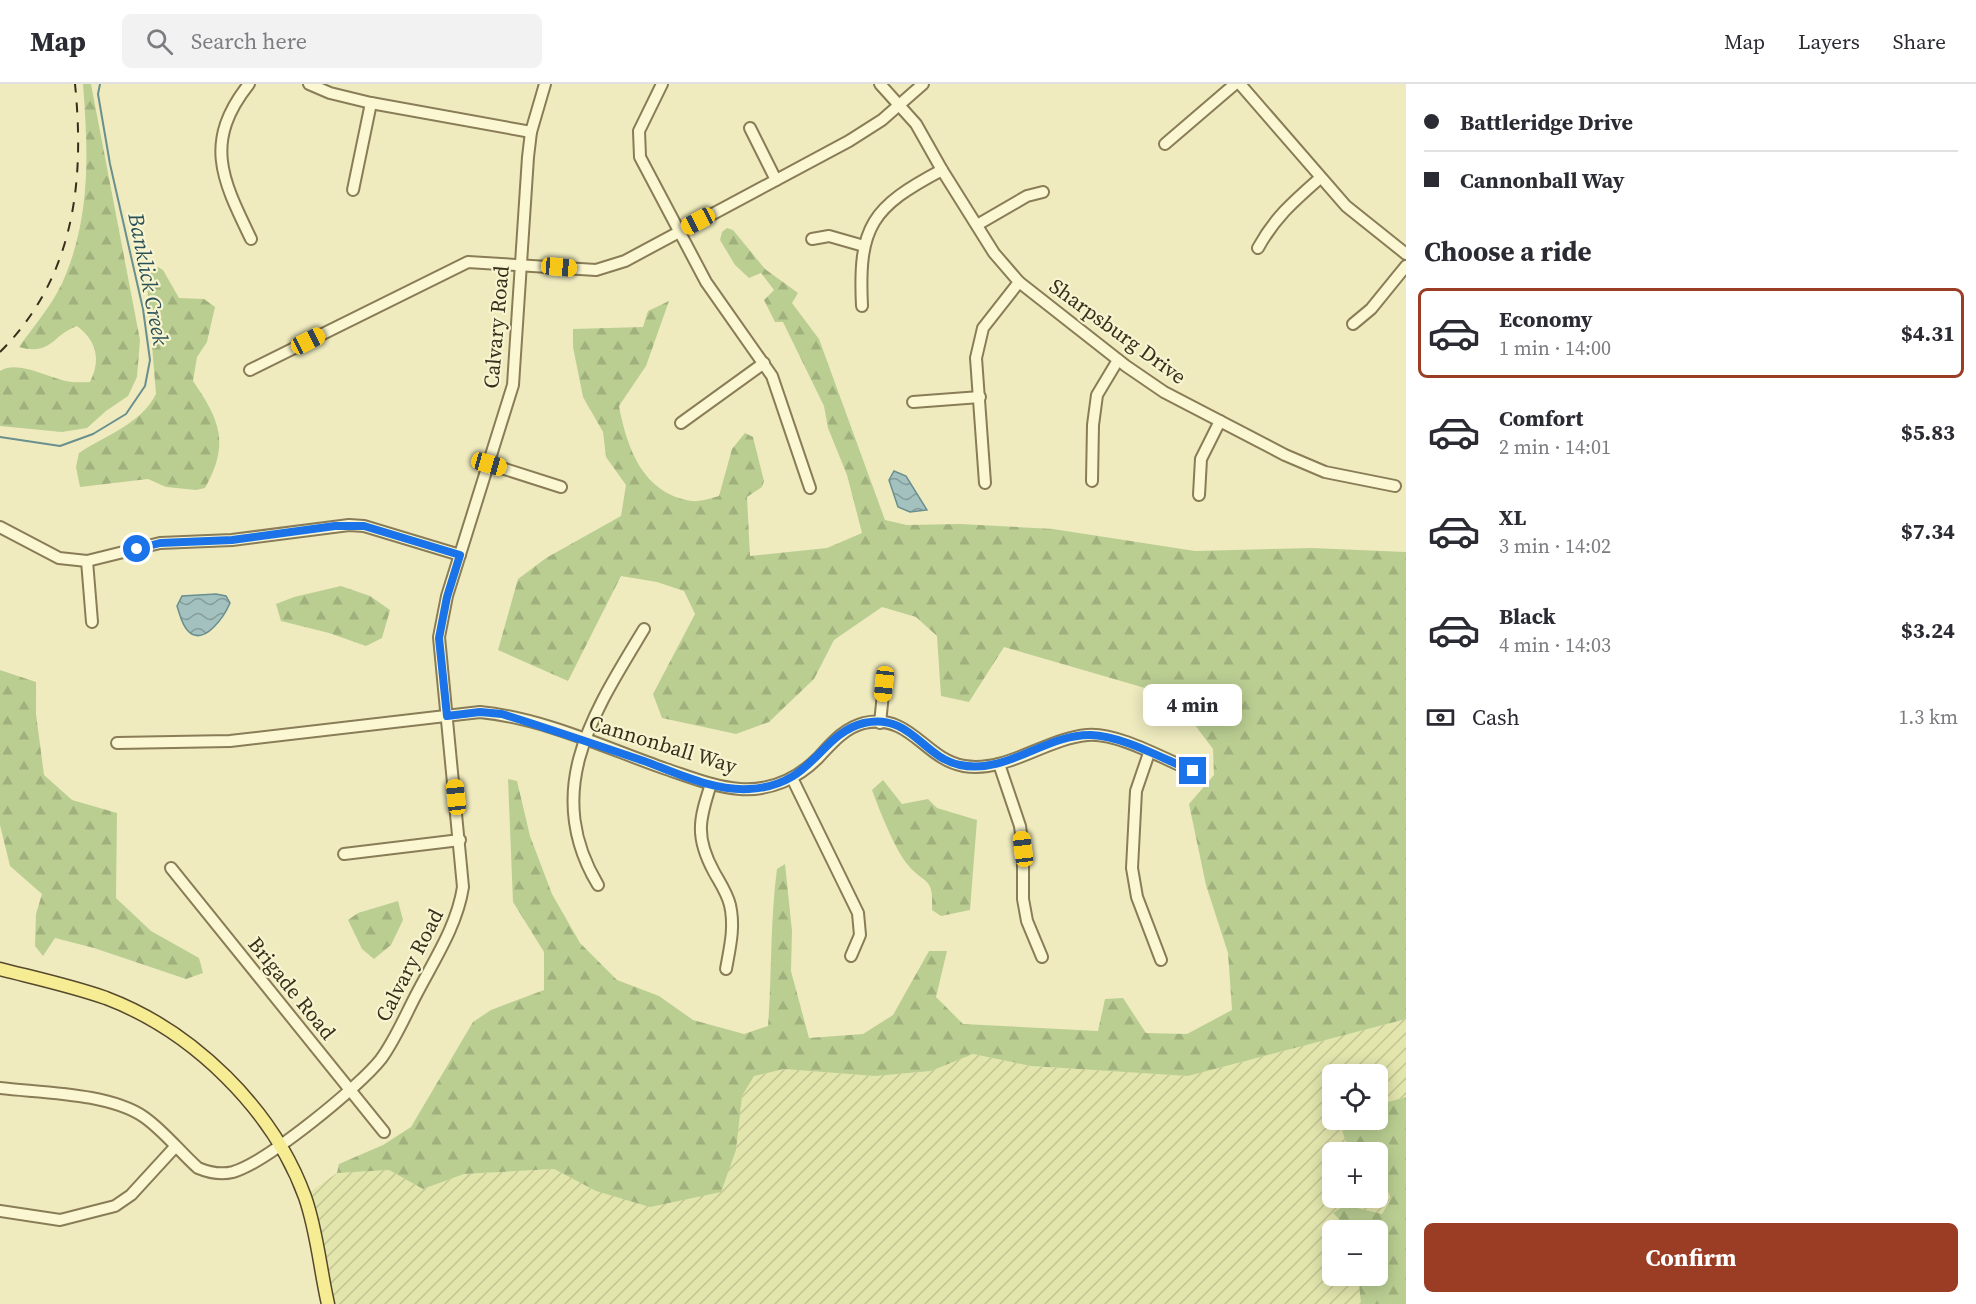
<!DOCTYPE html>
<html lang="en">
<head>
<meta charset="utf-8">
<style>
  body { margin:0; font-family:"Source Serif 4",serif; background:#f2f2f3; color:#2b2b33; height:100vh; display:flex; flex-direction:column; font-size:22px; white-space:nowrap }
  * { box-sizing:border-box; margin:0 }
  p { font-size:20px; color:#7c7c81 }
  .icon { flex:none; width:33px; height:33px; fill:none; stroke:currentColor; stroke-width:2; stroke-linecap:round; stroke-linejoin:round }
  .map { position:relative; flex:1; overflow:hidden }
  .panel { display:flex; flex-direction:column; background:#fff; width:570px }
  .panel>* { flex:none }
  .banner { display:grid; align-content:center; height:132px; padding:0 18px; background:#fff }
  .buttons { position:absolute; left:1322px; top:980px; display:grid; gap:12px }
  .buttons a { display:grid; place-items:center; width:66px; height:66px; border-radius:9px; background:#fff; box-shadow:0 3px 15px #0003; font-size:30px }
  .end { position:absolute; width:27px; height:27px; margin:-14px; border:8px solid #1a73e8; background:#fff; box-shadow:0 0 0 3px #fff }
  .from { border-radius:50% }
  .bubble { position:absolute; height:42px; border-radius:9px; background:#fff; box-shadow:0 3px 15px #0003; font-size:20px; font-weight:700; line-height:42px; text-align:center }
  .car { position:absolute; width:18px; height:36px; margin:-18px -9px; border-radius:8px; box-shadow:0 0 4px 2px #0007; background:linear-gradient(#f5c518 24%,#345 0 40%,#f5c518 0 76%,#345 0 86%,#f5c518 0) }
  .banner b { display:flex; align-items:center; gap:21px; height:57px; font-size:22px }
  .banner b+b { border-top:2px solid #e1e1e2 }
  .banner i { width:15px; height:15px; background:#2b2b33 }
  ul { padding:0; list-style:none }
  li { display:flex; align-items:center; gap:18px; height:90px; margin:0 12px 9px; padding:0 6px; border:3px solid transparent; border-radius:9px }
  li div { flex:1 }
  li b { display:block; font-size:22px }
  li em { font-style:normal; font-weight:700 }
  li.active { border-color:#9a3d24 }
  li>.icon { width:54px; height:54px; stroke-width:1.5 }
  h2 { padding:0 18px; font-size:27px; line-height:72px }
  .pay { display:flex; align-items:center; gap:15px; height:66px; padding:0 18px; font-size:22px }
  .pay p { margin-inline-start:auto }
  .button { display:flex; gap:12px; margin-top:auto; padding:12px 18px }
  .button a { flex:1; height:69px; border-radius:9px; background:#9a3d24; color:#fff; font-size:24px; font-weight:700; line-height:69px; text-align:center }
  header { display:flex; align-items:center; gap:36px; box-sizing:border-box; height:84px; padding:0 30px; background:#fff; border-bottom:2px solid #e1e1e2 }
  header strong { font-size:28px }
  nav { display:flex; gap:33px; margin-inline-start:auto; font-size:21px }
  .search { width:420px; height:54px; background:#f2f2f3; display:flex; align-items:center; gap:15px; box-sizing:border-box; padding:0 21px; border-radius:9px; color:#7c7c81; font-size:22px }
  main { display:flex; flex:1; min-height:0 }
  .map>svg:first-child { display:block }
</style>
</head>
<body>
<header>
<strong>Map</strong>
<div class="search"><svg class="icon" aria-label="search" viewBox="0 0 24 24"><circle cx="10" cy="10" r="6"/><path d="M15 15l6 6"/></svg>Search here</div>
<nav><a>Map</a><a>Layers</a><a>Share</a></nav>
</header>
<main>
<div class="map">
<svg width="1406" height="1220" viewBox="0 0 1406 1220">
  <defs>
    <pattern id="farmland-furrows" width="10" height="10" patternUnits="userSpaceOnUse" patternTransform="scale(1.5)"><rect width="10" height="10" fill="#e2e5ac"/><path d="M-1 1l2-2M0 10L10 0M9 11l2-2" fill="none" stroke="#c2c593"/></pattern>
    <pattern id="forest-firs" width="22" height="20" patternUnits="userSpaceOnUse" patternTransform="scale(1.5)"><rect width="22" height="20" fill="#bace92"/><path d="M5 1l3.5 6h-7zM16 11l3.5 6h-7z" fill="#a0b17d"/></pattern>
    <pattern id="water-waves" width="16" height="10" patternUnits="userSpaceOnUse" patternTransform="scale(1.5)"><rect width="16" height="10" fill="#a2c1bf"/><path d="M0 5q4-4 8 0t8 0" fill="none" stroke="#859d9a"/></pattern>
  </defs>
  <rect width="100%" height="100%" fill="#efebbf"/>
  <path fill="url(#farmland-furrows)" d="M1406,935V1013L1377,1021V990H1332V1035H1342L1340,1040L1349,1068H1332V1113H1377V1078L1391,1115L1382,1130L1345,1121L1333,1129L1350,1146H1332V1191H1358L1361,1220H328L304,1112L337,1089L389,1086L423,1105L464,1090L554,1085L596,1107L736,1066L742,1012L754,992L784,985L875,992L931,987L973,970L1031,982L1188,992Z"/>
  <g fill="url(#forest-firs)">
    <path d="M83,0H91L140,256L137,293L128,312L106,327L87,344L62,348L0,342V287C18,276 46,293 66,297C73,299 82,298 90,298C101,276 97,257 77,242C52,251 52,272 19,263C35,240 56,217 66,190C91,128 88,65 83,0Z"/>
    <path d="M727,144L733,146L765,185L798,209L792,219L819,255L885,436L907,441L960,440L1053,445L1195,467L1312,464L1406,468V935L1188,992L1031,982L973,970L931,987L875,992L784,985L754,992L742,1012L736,1066L721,1108L650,1123L596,1107L554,1085L464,1090L423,1105L389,1086L337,1089L339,1080L383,1061L411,1043L473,938L491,926L544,906V868L513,818L508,695L517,697L530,752L552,810L580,859L617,896L659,912L693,936L744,950L768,942C772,890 770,837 777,785L785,780L792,847L791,887L809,954L863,950L893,931L929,867H947L936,913L963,940L1098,947L1105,915L1123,914L1146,949L1187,950L1232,926L1228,869L1206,801L1189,720L1214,691L1213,665L1179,620L1145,604L1004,563L969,618L941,612L937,552L916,533L882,523L834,556L814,595L769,638L736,650L662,634L653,610L695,530L684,507L657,498L621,492L568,597L498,566L518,495L546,474L621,432L626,401L606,373L603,348L583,313L573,263V245L643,243L648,227L669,217L646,282L619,322C627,364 643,410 692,417C700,418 712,414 719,412L732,365L745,349L753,353L764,397L762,403L747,413L750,472L827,464L862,449L847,391L828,344L824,322L783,238H775L764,216L774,206L761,189L749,194L735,181L720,156L722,148Z"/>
    <path d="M158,183L163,186L179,214L204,215L215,223L207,258L197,273L193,297C220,336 230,360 205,404L196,406L166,403L148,395L80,403L76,383L79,369C107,350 140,341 156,310L147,201L151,188Z"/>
    <path d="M341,502L370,512L390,526L382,554L366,562L329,549L281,537L276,520L294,513Z"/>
    <path d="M0,586L36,598V630L44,691L72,716L117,729L116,814L151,847L199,874L203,889L186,895L94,864L55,854L43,872L35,862L36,830L42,810L10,782L0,741Z"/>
    <path d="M883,696L902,720L928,715L937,724L977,736L970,826L941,832L932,826C934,791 924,801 908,781C895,766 879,725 872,706Z"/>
    <path d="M398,817L403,836L391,861L374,875L362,865L348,836L358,829Z"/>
    <path d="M1406,1013V1220H1361L1358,1191H1377V1146H1350L1333,1129L1345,1121L1382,1130L1391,1115L1377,1078V1068H1349L1340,1040L1342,1035H1377V1021Z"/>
  </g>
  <g fill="url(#water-waves)" stroke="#698f8e" stroke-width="1.5">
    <path d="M894,387L906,392L927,426L910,428L898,423L889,396Z"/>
    <path d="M216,510L226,512L230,519C225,531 205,562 189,548C182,542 180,531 177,522L182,512Z"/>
  </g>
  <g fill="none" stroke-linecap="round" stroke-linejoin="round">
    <path stroke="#698f8e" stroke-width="2" d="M0,353L60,362L93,350L126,330L145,302L150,276L143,225L110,80L98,10L100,0"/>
    <defs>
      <g id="minor">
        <path d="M249,0C203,58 222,95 251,155"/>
        <path d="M309,0L330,9L371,19L531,48"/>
        <path d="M662,0L639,47L640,73L706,198L772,292L810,404"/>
        <path d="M880,0L916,40L942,86L994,169L1019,198L1126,282L1164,308L1285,371L1325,388L1395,402"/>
        <path d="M1240,0L1346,122L1406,170"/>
        <path d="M750,44L776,96"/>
        <path d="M1165,60L1235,0"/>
        <path d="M353,106L371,19"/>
        <path d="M977,141L1027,112L1043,108"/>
        <path d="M812,155L829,152L864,162"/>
        <path d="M1258,164C1275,133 1294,117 1320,94"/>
        <path d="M862,222C858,142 872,123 942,86"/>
        <path d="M1353,240L1371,225L1406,182"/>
        <path d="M250,286L468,178L596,186L625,177L849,57L882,36L923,0"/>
        <path d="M913,318L980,313"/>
        <path d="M681,339L764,279"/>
        <path d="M489,380L561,403"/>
        <path d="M1092,397L1093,341L1097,311L1118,276"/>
        <path d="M985,399L976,274L983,244L1019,198"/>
        <path d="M1199,411L1201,375L1220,337"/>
        <path d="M0,443L59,474L87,477L160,459L232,456L349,441L364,442L460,471"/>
        <path d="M87,477L92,538"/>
        <path d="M880,639L884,600"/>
        <path d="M117,659L230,657L480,628C543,634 606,664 666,685C690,693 714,703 740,705C770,707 797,695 818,674C831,660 844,644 864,639C911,629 924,675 964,682C1007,689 1045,655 1087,651C1117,648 1164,675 1193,687"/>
        <path d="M1149,669L1136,707L1132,784L1137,813L1161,876"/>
        <path d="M999,680L1020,742L1023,765V815L1027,837L1042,873"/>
        <path d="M792,694L858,829L860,851L851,872"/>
        <path d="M711,700C699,736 695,753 714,788C720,799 727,809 730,821C735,843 730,863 726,885"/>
        <path d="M344,770L460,756"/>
        <path d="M171,784L384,1048"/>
        <path d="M598,801C541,706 594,628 644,545"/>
        <path d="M0,1004C43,1009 109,1009 144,1033C164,1047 180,1068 198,1084C210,1089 221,1091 233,1088C267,1078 359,1003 381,975C395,956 405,932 416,911C434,876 457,842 463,803L439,553L447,512L513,301L528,73L531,48L545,0"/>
        <path d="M0,1127L60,1136L115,1122L131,1111L175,1063"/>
      </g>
      <path id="major" d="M0,885C35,894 72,902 106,914C193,947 273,1025 305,1113C317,1147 320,1185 328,1220"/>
    </defs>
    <use href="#minor" stroke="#897c56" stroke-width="14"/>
    <use href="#major" stroke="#56482b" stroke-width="15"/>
    <use href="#minor" stroke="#faf7d2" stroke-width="10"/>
    <use href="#major" stroke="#f5ec94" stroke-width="12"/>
    <path stroke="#372f1c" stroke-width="2" stroke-dasharray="10 10" stroke-linecap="butt" d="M0,268C74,194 85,99 75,0"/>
  </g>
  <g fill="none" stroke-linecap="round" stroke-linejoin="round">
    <path stroke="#1a73e8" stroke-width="8" d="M137,465L160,459L232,456L335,442H364L460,471L447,513L439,554L447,632L480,628L502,630C550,645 597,661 644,677C677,689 713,707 749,705C814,702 819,650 864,639C911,629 922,673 960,681C1007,691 1045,650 1091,651C1123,652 1163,675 1193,687"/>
  </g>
  <g text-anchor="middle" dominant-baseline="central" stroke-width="4.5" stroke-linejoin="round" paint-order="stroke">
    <g font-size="21" fill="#372f1c" stroke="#f7f4cf">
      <text transform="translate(496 243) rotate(-85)">Calvary Road</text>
      <text transform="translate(1118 247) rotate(36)">Sharpsburg Drive</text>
      <text transform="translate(663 660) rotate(17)">Cannonball Way</text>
      <text transform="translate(409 881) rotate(-63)">Calvary Road</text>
      <text transform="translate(292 904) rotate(51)">Brigade Road</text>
    </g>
    <g font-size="22" font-style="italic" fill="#2a5158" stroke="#f7f4cf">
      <text transform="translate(149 195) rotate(79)">Banklick Creek</text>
    </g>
  </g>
</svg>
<div class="buttons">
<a><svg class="icon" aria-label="locate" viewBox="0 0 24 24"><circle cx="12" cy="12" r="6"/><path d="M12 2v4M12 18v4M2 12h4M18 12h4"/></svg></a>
<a>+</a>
<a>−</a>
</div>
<i class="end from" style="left:137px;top:465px"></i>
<i class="end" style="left:1193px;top:687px"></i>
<div class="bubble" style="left:1143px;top:600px;width:99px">4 min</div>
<i class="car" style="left:698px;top:137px;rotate:242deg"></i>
<i class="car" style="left:559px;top:183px;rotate:95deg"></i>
<i class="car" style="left:308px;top:257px;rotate:63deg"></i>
<i class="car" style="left:489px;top:380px;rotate:106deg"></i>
<i class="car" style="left:884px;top:600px;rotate:186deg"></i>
<i class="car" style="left:456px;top:713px;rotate:354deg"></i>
<i class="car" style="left:1023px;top:765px;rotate:353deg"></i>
</div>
<section class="panel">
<div class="banner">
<b><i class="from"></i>Battleridge Drive</b>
<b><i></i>Cannonball Way</b>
</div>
<h2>Choose a ride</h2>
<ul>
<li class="active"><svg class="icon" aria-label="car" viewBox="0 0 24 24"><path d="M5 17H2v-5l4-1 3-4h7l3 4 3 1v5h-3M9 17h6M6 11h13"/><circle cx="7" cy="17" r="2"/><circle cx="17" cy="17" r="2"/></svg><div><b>Economy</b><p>1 min · 14:00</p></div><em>$4.31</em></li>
<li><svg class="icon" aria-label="car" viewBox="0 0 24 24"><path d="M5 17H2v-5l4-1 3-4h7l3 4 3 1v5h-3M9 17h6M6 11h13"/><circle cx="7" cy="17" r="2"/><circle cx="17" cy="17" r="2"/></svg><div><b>Comfort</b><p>2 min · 14:01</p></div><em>$5.83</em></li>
<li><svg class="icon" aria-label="car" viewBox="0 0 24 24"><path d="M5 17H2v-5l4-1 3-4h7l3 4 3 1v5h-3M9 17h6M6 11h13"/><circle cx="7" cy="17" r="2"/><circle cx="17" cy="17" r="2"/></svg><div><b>XL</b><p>3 min · 14:02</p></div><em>$7.34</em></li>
<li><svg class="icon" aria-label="car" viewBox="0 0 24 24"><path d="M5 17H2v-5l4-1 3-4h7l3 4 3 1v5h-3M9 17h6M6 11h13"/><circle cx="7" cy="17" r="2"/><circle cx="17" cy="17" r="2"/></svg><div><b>Black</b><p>4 min · 14:03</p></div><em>$3.24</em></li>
</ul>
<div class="pay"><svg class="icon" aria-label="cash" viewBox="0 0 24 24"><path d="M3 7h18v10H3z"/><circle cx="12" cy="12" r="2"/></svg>Cash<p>1.3 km</p></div>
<div class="button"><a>Confirm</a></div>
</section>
</main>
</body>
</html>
